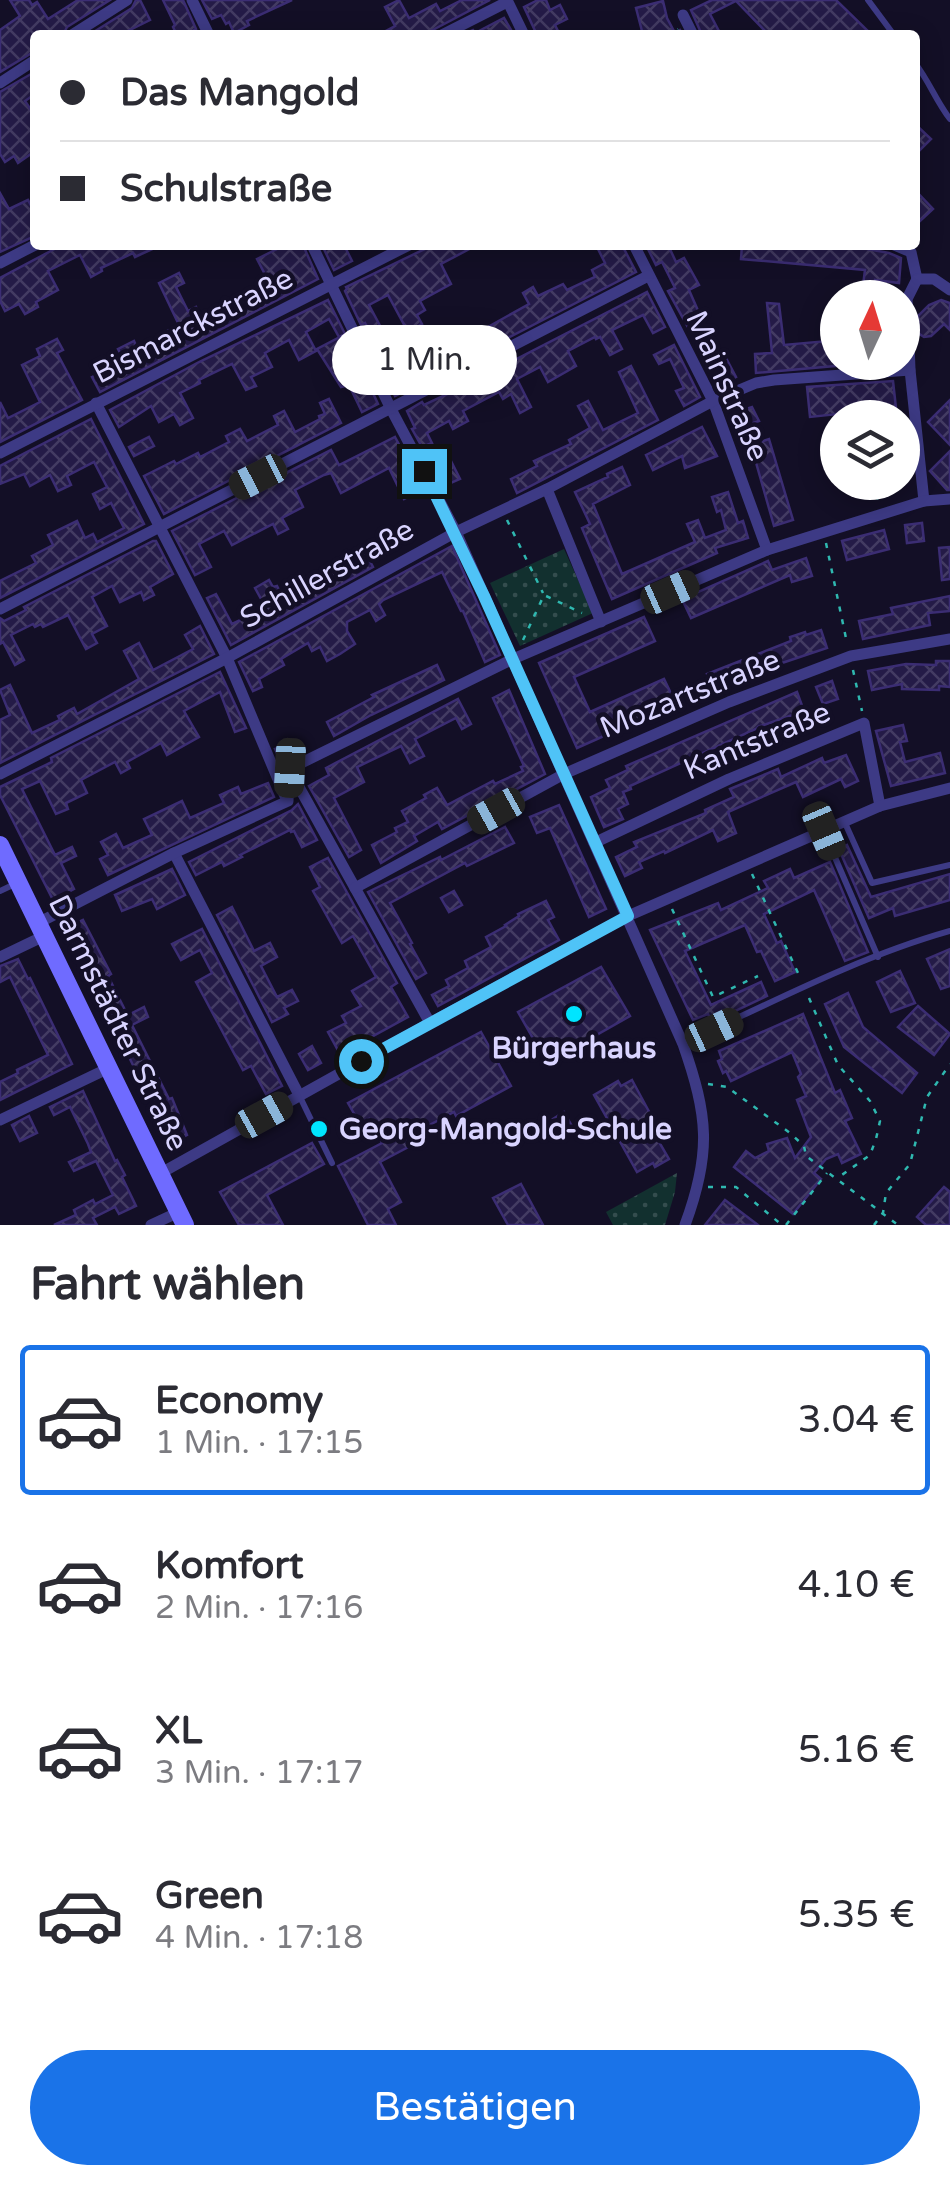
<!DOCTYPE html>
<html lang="de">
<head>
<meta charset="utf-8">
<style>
  body { margin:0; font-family:"Varela Round",sans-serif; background:#f7f7f7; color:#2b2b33; height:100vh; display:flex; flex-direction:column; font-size:38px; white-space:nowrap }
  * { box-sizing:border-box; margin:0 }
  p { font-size:32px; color:#7c7c81 }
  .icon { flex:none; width:55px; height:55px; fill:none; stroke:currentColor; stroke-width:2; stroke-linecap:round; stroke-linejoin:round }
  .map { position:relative; height:1225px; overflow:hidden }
  .side { display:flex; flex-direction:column; background:#fff; flex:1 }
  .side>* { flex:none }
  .hud { position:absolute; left:30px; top:30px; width:890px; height:220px; border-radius:10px; box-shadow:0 5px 25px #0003; display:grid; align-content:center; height:220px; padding:0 30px; background:#fff }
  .needle { width:65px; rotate:4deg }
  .buttons { position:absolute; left:820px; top:280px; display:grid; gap:20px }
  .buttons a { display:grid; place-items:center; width:100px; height:100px; border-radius:50%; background:#fff; box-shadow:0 5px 25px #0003; font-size:50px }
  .end { position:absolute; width:45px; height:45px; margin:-22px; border:12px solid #4fc3f7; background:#111; box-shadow:0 0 0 5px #111 }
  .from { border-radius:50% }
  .bubble { position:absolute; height:70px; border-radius:35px; background:#fff; box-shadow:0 5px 25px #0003; font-size:32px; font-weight:600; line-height:70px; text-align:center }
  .car { position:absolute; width:30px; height:60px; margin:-30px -15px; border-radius:12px; box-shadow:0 0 8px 2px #0007; background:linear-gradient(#222 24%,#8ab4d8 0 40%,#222 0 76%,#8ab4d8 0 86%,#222 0) }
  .hud b { display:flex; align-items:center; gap:35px; height:95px; font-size:38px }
  .hud b+b { border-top:2px solid #e1e1e2 }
  .hud i { width:25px; height:25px; background:#2b2b33 }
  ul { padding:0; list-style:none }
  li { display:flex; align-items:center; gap:30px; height:150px; margin:0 20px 15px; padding:0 10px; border:5px solid transparent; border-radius:10px }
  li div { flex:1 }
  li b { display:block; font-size:38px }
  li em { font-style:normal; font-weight:600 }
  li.selected { border-color:#1a73e8 }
  li>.icon { width:90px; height:90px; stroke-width:1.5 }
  h2 { padding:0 30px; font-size:45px; line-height:120px }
  .primary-button { display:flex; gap:20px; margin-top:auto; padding:20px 30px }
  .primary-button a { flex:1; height:115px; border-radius:60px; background:#1a73e8; color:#fff; font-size:40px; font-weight:600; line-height:115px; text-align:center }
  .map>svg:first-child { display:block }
</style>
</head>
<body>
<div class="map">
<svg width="950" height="1225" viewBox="0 0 950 1225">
  <defs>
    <pattern id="park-dots" width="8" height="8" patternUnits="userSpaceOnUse" patternTransform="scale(2.5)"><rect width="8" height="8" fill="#12302f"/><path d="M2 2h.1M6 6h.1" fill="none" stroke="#344d4e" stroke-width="1.8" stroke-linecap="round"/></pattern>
    <pattern id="building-cross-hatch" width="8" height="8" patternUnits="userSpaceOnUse" patternTransform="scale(2.5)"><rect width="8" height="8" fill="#241b47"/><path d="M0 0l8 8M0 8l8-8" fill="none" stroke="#433b63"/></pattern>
  </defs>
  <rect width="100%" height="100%" fill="#130f26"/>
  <g fill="url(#park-dots)">
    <path d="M564,549L593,613L520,646L490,583Z"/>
    <path d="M677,1173L675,1192L665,1225H613L606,1212Z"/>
  </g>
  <g fill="url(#building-cross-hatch)" stroke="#3b2d73" stroke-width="2.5">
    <path d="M10,0H29L32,5L37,2L48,19L78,0H110L67,27L63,35H35V51L0,72V30L20,16Z"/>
    <path d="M136,0H140L150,20L126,32L128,35H89L132,8Z"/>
    <path d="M163,0H183L196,29L185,35H177L173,27L175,25Z"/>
    <path d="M202,0H292L247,21L249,25L234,33L229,22L226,24L221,15L212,19Z"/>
    <path d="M399,0L409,18L436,4L440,11L462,0H490L423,35H378L395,26L385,7Z"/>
    <path d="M538,0H546L550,10L560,5L567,19L555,25L560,35H537L524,7Z"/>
    <path d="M712,0H836L872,35H769L736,1L710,14L721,35H702L691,10Z"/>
    <path d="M663,1L667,18L675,33L680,30L683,35H643L636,8Z"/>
    <path d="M504,18L514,35L464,34L473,30L475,33Z"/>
    <path d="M31,74L35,79V94L25,101L35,116V151L18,163L14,156L5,162L0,154V92Z"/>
    <path d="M915,124L931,139L915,155Z"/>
    <path d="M915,190L933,209L920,221L915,216Z"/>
    <path d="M0,193L9,209L28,200L35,213V236L0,252Z"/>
    <path d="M62,245H161L135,257L133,253L101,268L102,271L91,277L80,255L48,271L58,290L36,302L38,307L25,314L19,304L5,311L0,301V278Z"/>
    <path d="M285,245H303L318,279L100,392L92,377L125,362L118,349L134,341L138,350L165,337L163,333L179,325L159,283L179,273L184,283L176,287L188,311L196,307L202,318L246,294L247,296L270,284L257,259Z"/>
    <path d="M322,245H344L352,261L334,270Z"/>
    <path d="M433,245H477L441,264L451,284L420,301L425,310L417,315L422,324L408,332L388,295L369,305L386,337L375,342L365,323L361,325L345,291L347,289L346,287Z"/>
    <path d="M596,245H622L636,272L395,396L388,381L439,359L430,342L445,334L451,346L470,337L529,304L523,293L533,287L538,296L563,284L567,290L595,277L592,270L605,263Z"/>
    <path d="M646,245H668L676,262L684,258L699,285L689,290L703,322L689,329L668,291L675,288L662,262L656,265Z"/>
    <path d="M742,245H802L862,248L889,253L901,258L899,283L875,280L873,295L862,293L865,270L741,259Z"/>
    <path d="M647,292L665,327L653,333L643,315L612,330L622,349L610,355L600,337L596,339L595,337L568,351L576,366L548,382L540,367L517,379L531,407L520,413L511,394L503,399L499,392L463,411L468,421L453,429L449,421L427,433L432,443L422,447L412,429L415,428L407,411L422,402L424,405L454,391Z"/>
    <path d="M328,300L345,334L339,337L329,319L306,332L316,351L299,360L289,340L265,353L272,367L251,377L256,386L246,390L232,364L199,380L200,383L180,393L193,418L180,425L174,414L159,422L151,406L119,427L110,410L199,362Z"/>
    <path d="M941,300L950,303V330L944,324L931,336L924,337L918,333V316L929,305Z"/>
    <path d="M767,303L779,304L784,345L838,340V362H846V365L756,373L755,354L772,353Z"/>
    <path d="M342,336L352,353L349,355L363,376H365L378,404L362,412L349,385L341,387L317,349Z"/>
    <path d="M57,339L63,350L57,353L82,400L0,442V402L8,418L40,402L22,365L40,356L37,349Z"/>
    <path d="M674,345L700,397L684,406L676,391L684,388L670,359L659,364L654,355Z"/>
    <path d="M726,358L736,377L719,386L709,367Z"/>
    <path d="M631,366L658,420L517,493L511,479L537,466L534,461L571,444L569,440L590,428L578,406L588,401L603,430L638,413L619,372Z"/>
    <path d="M893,381L896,408L810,417L807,387Z"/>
    <path d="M329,399L341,423L164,514L144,476L174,461L176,464L198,453L200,457L229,442L226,436L240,429L247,441L278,425L274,416L284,411L295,432L320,419L319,416L325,414L320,403Z"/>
    <path d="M950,400V445L928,422Z"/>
    <path d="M752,407L759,421L745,426L740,411Z"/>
    <path d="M91,419L144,524L0,598V581L36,563L32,556L53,545L48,535L77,521L85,538L93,534L97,542L124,528L111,503L100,509L93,494L107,487L94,462L67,476L71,485L58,491L50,475L30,486L24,474L0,484V466Z"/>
    <path d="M702,427L717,456L685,468L682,456L653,470L646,455Z"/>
    <path d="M838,436V469L834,470L826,439Z"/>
    <path d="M149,437L154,446L134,456L129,447Z"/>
    <path d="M395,437L423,489L404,499L389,468L341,493L331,473L324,475L295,490L303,507L282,518L288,529L278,534L273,524L232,545L224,531L199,544L211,567L195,575L172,531L331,450L339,465Z"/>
    <path d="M769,439L793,520L774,526L751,445Z"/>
    <path d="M950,451V490H947L930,471Z"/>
    <path d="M451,461L460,479L444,486L434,470Z"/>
    <path d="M622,467L630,485L593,504L622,574L695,542L687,524L698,520L705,538L726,530L721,510L717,512L712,497L728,492L738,523L743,521L748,538L715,548L717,553L612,599L582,528L590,524L575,492L608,477L607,474Z"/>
    <path d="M922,523L924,541L907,543L905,525Z"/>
    <path d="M884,530L889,549L847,560L842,541Z"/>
    <path d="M153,541H156L173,574L150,587L154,595L144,600L141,592L120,602L112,586L92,597L107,626L92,634L97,643L86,649L68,615L43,627L41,624L35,627L33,624L11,635L24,660L15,665L3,642L0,644V618L4,621L26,610L24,607Z"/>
    <path d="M452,546L500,655L485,662L463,611H461L442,572L383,600L379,604L385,615L376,621L370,610L347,622V631L355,644L340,654L327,661L320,647L312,651L308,643L281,659L284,665L259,679L262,687L253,691L239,662Z"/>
    <path d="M950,547V579L942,580L939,548Z"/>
    <path d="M366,553L373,567L231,645L207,598L216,594L232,624L266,608L255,588L269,580L273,587L277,586L283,598Z"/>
    <path d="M806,558L812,576L792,582L790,575L691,618L682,599L768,561L772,570Z"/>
    <path d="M950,596V611L928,613L930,625L863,639L859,621L893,614L891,608Z"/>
    <path d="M644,617L655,641L574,677L590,712L664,679L676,704L577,748L539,663Z"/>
    <path d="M200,626L214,654L0,763V720L10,715L0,690L10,685L32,733L60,720L58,716L74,708L77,714L139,679L124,651L139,643L153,670L193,649L185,635Z"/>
    <path d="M821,630L827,648L782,663L714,691L707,674L791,641L790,637L805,632L806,635Z"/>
    <path d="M936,661H950V687L939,686V690L902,689V684L872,690L868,671L906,664L936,665Z"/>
    <path d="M437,665L444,680L371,715L334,736L327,722L374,697L372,695Z"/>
    <path d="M220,672L246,728L235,732L220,692L184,711L199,737L167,755L161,743L127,762L130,768L121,773L115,762L81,780L87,793L66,803L68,809L56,814L40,781L22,789L55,855L72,847L76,856L61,863L74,889L53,900L0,795V787L52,762L51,758Z"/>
    <path d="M832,681L838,699L823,704L816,687Z"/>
    <path d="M509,690L545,774L442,829L438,822L414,836L417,841L381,863L372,845L397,832L395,828L408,822L402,811L426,798L424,795L437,788L447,805L493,781L495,784L523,771L521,767L524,766L493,698Z"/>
    <path d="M797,692L804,711L758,727V728L630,786L631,789L623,792L628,804L618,809L623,819L604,827L591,797L610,788L606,780L628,770L626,766Z"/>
    <path d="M458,699L471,724L462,729L456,718L415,739L424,756L410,763L401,746L357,767L364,782L334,798L361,850L349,857L309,786L329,775L326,768Z"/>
    <path d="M903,725L907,741L900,742L905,762L940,753L945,773L891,786L876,731Z"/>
    <path d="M290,743L295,756L282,764L275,749Z"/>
    <path d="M846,755L858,781L845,787L841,779L803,797L796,782L728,812L736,833L718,841L713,830L665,853L664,851L639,862L642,868L625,876L616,857L637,847L634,842L706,813L705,810L734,797L730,789L778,769L781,777L822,758L824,763Z"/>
    <path d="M268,783L274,797L108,875L100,859L108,855L101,842L116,834L123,848L152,835L144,819L182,801L190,818L224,803L220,795L238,787L241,794Z"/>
    <path d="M298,804L317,840L302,847L294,831L291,832L290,830L240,855L242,857L224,866L222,862L196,875L189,862L292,810Z"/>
    <path d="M559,805L606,909L589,917L550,828L537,833L530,817Z"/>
    <path d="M505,827L514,843L467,866L465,863L390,903L412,943L410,944L426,973L416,979L368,892L440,857L441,860Z"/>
    <path d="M847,845L871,897L950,874V900L895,916L893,908L869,918L839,849Z"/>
    <path d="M328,858L397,983L391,987L408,1017L340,1054L328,1032L346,1023L342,1016L361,1006L352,991L376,977L353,936L342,943L313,891L320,887L310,867Z"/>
    <path d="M830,862L868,952L845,961L814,890L764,914L777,943L781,941L795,972L775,981L761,951L757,952L745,925L685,951L711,1005L761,982L767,996L712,1022L708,1014L693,1020L650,930L718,903L721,910L768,888L764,881L790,869L794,878Z"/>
    <path d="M172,869L185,895L157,909L152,899L122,911L115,895Z"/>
    <path d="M454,891L462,905L449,912L441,898Z"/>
    <path d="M546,901L554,917L548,920L559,940L438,1006L432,995L449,986L446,980L468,968L465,961L491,947L486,937L506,926L505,925L519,916L518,914Z"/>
    <path d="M232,907L254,951L270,943L277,957L261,966L277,997L292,990L298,1001L284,1008L288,1014L272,1022L217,915Z"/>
    <path d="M83,920L111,974L108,976L125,1010L128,1015L144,1007L148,1017L132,1025L169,1099L172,1098L187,1135L172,1143L152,1098L150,1100L66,928Z"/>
    <path d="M202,929L282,1086L266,1094L251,1066L243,1070L196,982L212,973L200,950L181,960L172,944Z"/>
    <path d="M950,949V986L941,989L927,959Z"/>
    <path d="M18,959L28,979L30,978L72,1064L0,1100V1082L18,1073L17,1070L48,1055L10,977L0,982V966Z"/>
    <path d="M601,967L630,1016L547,1063L518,1012Z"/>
    <path d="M900,971L915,1003L891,1012L877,982Z"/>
    <path d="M848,993L863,1027L917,1073L902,1093L844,1047L825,1004Z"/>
    <path d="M918,1006L950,1034L934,1055L898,1027Z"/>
    <path d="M803,1014L835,1093L840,1090L852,1118L845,1121L861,1154L842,1163L838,1154L826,1159L814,1173L821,1179L793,1214L734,1167L746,1151L755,1158L769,1151L767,1144L787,1138L795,1158L811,1137L797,1100L806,1096L798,1077L801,1074L792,1052L731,1081L726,1071L723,1073L718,1061L722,1059L719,1051Z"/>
    <path d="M481,1032L511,1086L456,1116L454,1112L409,1136L414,1144L380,1162L401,1202L388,1209L396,1225H368L338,1166L382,1143L369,1119L360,1124L348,1103Z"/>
    <path d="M312,1046L321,1063L308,1070L299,1054Z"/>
    <path d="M632,1080L660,1132L655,1135L669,1159L655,1167L653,1163L637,1172L594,1095L618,1081L621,1086Z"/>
    <path d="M83,1091L115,1161L117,1160L125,1175L122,1177L136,1206L119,1214L115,1207L93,1218L97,1225H54L76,1215L74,1210L93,1200L95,1204L113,1195L96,1161L74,1171L69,1162L91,1152L88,1144L70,1107L54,1115L50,1107Z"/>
    <path d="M564,1112L573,1128L562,1134L553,1119Z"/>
    <path d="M29,1116L37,1133L20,1141L12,1125Z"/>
    <path d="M312,1143L324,1164L267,1195L283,1225H239L220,1192Z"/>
    <path d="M521,1184L543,1225H508L493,1198Z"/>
    <path d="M944,1187L950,1192V1225H926L917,1217Z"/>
    <path d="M725,1200L758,1225H705Z"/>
  </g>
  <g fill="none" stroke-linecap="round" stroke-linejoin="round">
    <g stroke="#2fb8b0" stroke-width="2.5" stroke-dasharray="5 8" stroke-linecap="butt">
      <path d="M666,35L678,29"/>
      <path d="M873,482L879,503"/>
      <path d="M507,520L543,593"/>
      <path d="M826,543L847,643"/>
      <path d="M523,640L544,595L582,613"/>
      <path d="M853,670L862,711"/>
      <path d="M752,874L798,973"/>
      <path d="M672,909L713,997L758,976"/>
      <path d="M809,998L838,1065L870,1101L880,1121L876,1139L870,1155L839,1177"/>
      <path d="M708,1084L727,1087L790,1133L804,1146L806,1156L898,1225"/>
      <path d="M708,1187H736L782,1225"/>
      <path d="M786,1225L827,1173"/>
      <path d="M874,1225L883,1213L886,1193L910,1164L927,1097L950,1064"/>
    </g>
    <g stroke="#3d3a85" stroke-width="6">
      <path d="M868,0L894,35"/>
      <path d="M915,63C929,81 936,101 950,119"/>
      <path d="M845,823L872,883L950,865"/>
      <path d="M824,832L878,957"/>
      <path d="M0,891L17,883"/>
      <path d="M684,1043C771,1003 858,957 950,931"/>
      <path d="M300,1097L332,1163"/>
    </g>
    <g stroke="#3d3a85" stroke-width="11">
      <path d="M192,0L209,35"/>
      <path d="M507,0L524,35"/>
      <path d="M683,15L693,35"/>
      <path d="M72,35L127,0"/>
      <path d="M442,35L507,2"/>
      <path d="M0,83L35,60"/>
      <path d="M312,245L391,409L456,532L683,1044C708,1116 712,1152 685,1225"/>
      <path d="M634,245L713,401L767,550"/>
      <path d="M894,245L911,252L917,279"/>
      <path d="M0,263L35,245"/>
      <path d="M917,279L907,299L908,314L910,370L924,501"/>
      <path d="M917,279H934L950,290"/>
      <path d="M96,403L227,658L285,796"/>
      <path d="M0,453L409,245"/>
      <path d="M547,489L601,622"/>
      <path d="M0,609L648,276"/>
      <path d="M289,769L430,1023"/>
      <path d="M0,774L227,658L456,532L547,489L713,401L756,383L774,380L910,370"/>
      <path d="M594,843L729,779L864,723L880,806"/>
      <path d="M174,853L299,1095"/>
      <path d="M355,888L564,774L729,702L851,656L950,639"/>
      <path d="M38,923L174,853L288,801L289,769L513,659L767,550L924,501L950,499"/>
      <path d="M0,957L44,936"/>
      <path d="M0,1120L109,1068"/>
      <path d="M161,1173L430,1023L628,916L880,806L950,788"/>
      <path d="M151,1225L179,1212"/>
    </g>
    <path stroke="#6f6bff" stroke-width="18" d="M0,845L185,1225"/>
  </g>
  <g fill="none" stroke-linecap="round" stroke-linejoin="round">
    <path stroke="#4fc3f7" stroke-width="12" d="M361,1061L628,916L484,596L424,471"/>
  </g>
  <g fill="#00e5ff" stroke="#130f26" stroke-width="4">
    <circle cx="574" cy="1014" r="10"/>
    <circle cx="319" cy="1129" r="10"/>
  </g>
  <g text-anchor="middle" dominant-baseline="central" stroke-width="9" stroke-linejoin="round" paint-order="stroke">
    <g font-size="30" fill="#d9d4ff" stroke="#130f26">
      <text transform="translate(193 326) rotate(-27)">Bismarckstraße</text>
      <text transform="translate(727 386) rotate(66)">Mainstraße</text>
      <text transform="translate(327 574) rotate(-29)">Schillerstraße</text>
      <text transform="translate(690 694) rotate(-22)">Mozartstraße</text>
      <text transform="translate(757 741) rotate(-23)">Kantstraße</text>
      <text transform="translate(118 1023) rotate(64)">Darmstädter Straße</text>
    </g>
    <g font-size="30" font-weight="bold" fill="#d9d4ff" stroke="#130f26">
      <text x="574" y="1048">Bürgerhaus</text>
      <text x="339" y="1129" text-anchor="start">Georg-Mangold-Schule</text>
    </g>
  </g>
</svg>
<div class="buttons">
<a><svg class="needle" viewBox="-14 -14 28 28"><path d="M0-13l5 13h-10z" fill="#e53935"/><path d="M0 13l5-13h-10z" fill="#7c7c81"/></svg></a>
<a><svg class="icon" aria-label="layers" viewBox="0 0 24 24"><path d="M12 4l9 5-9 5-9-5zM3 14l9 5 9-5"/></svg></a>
</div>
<i class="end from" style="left:361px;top:1061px"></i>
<i class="end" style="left:424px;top:471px"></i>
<div class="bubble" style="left:332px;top:325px;width:185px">1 Min.</div>
<i class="car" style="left:258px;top:477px;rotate:243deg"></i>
<i class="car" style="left:670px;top:592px;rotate:66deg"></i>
<i class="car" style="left:290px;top:768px;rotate:183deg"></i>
<i class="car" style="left:496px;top:811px;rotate:241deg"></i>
<i class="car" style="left:824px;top:831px;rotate:157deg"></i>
<i class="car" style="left:714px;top:1030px;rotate:65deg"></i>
<i class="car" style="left:264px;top:1115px;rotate:61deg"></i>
<div class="hud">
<b><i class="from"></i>Das Mangold</b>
<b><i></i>Schulstraße</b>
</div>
</div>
<section class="side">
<h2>Fahrt wählen</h2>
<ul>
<li class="selected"><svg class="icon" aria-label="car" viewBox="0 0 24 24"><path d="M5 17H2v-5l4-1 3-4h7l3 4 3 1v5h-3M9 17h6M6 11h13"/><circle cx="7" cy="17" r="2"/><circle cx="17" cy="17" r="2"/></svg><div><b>Economy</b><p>1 Min. · 17:15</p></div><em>3.04 €</em></li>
<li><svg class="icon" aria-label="car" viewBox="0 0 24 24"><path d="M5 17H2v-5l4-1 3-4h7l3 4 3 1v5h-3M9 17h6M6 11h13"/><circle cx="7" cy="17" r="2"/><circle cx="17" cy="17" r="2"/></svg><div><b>Komfort</b><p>2 Min. · 17:16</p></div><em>4.10 €</em></li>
<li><svg class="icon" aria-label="car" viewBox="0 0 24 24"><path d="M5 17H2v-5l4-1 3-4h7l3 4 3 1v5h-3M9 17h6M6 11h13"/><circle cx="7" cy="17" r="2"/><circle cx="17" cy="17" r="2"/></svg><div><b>XL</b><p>3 Min. · 17:17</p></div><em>5.16 €</em></li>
<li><svg class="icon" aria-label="car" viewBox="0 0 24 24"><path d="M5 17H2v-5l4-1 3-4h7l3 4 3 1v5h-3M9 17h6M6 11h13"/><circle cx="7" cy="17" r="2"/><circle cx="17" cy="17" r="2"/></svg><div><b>Green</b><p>4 Min. · 17:18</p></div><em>5.35 €</em></li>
</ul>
<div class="primary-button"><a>Bestätigen</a></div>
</section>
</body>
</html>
